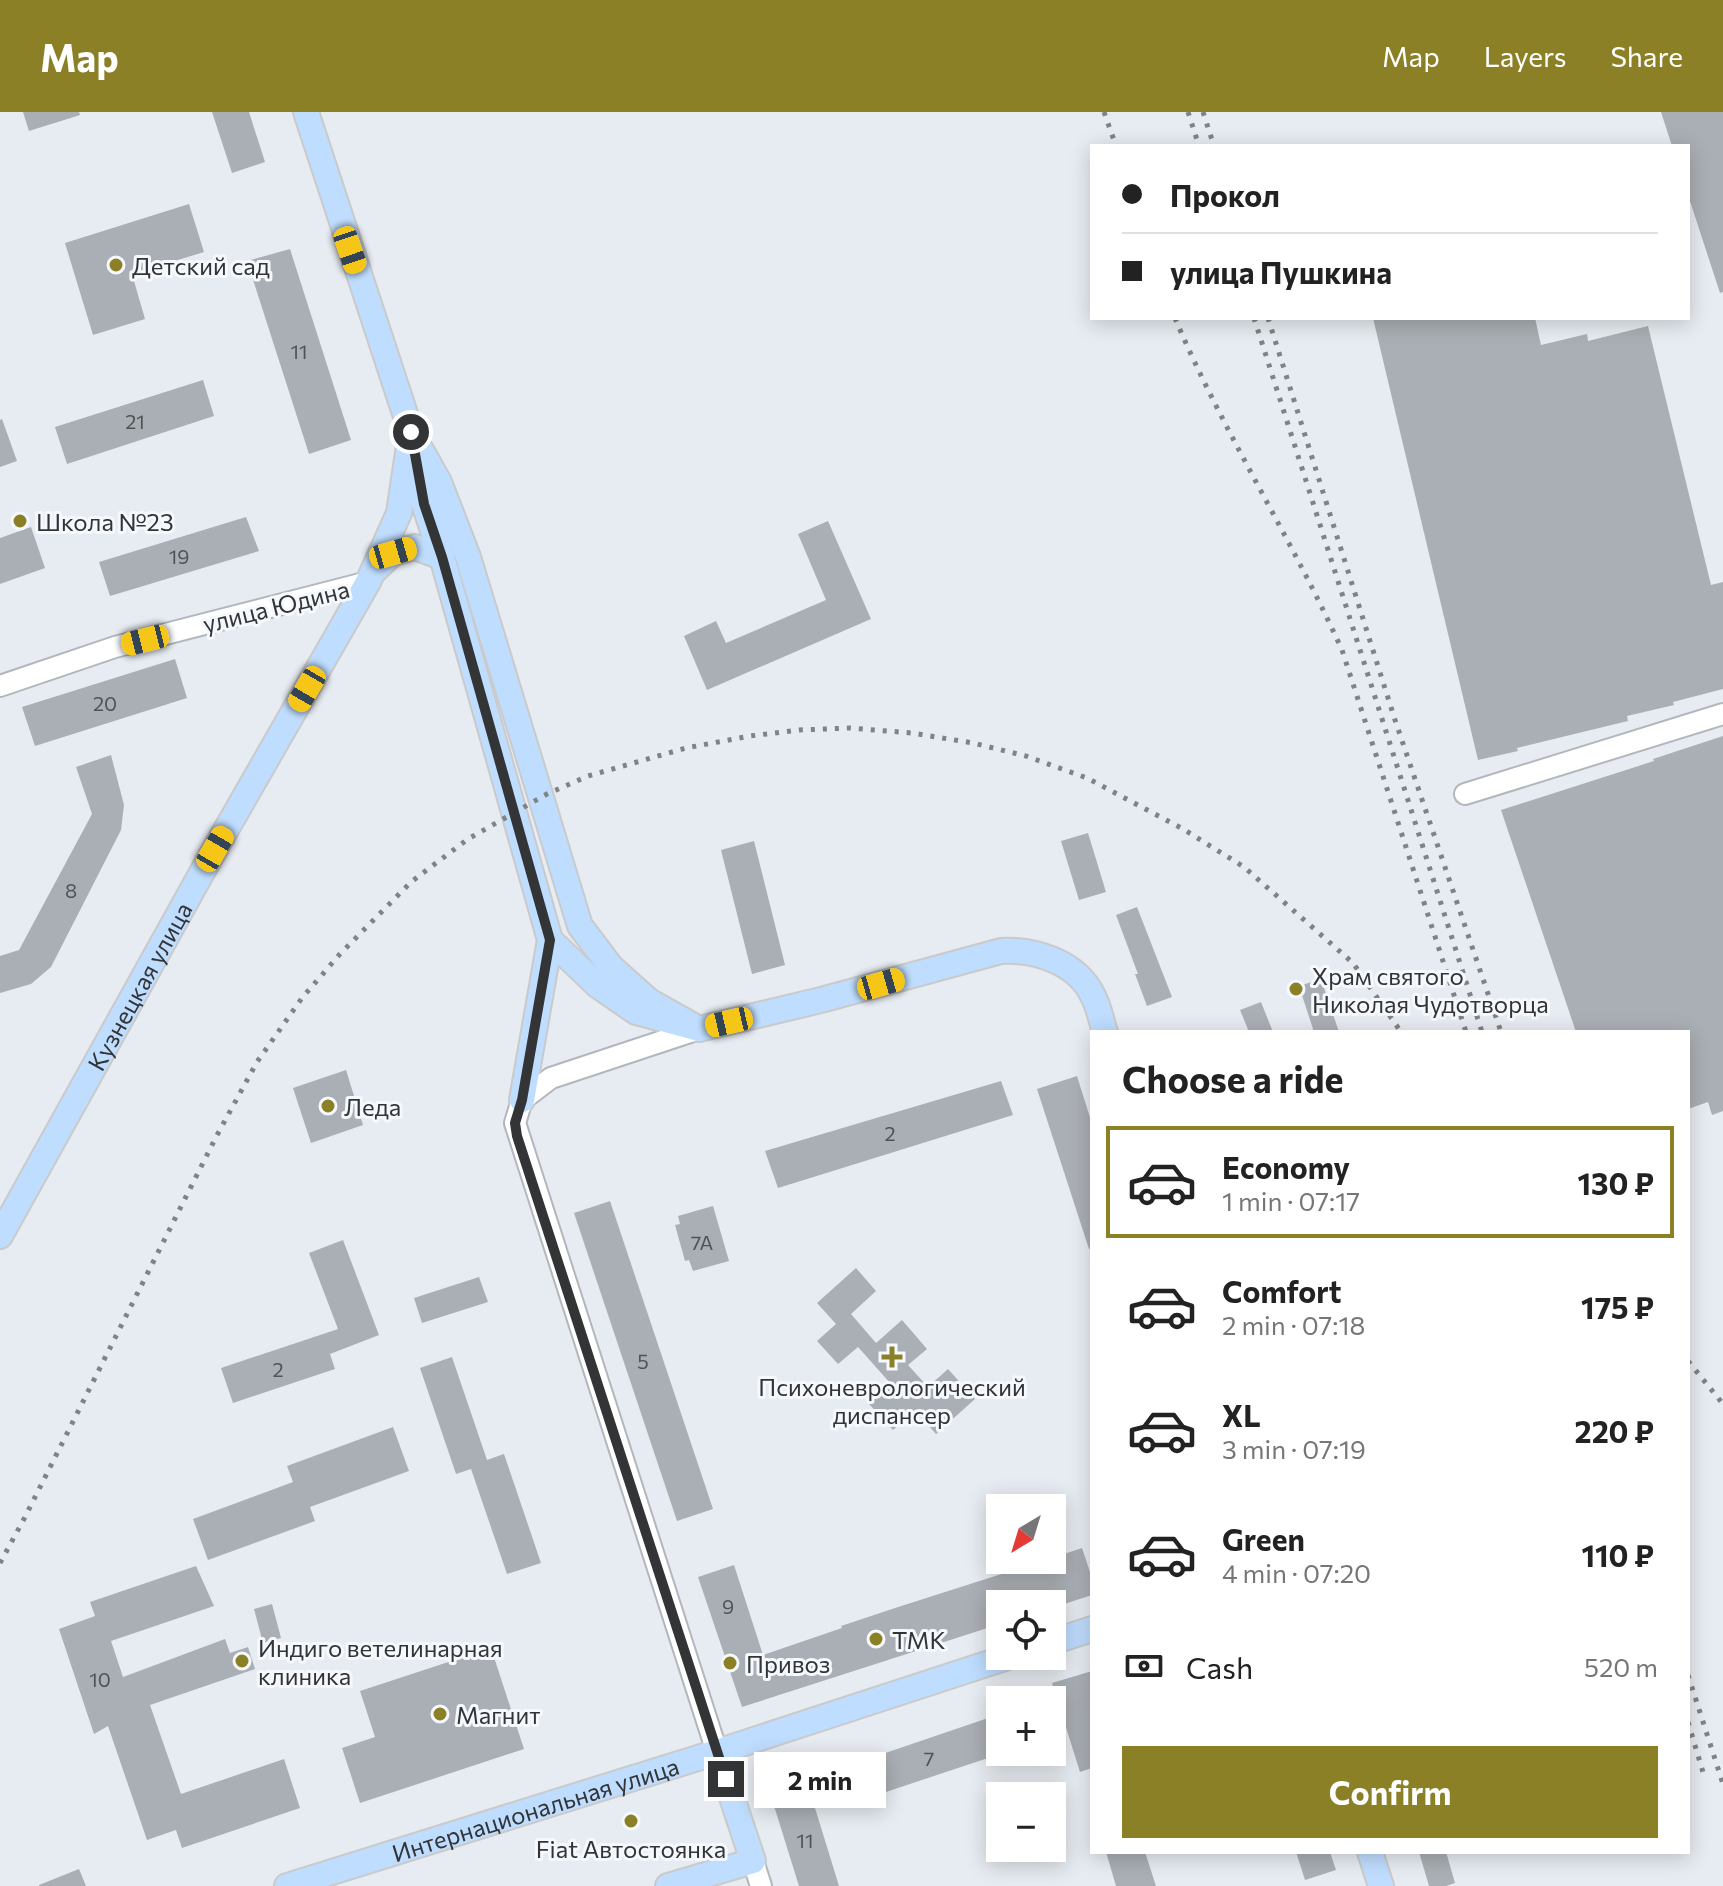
<!DOCTYPE html>
<html lang="en">
<head>
<meta charset="utf-8">
<style>
  body { margin:0; font-family:Commissioner,sans-serif; background:#f2f2f2; color:#222; height:100vh; display:flex; flex-direction:column; font-size:30px; white-space:nowrap }
  * { box-sizing:border-box; margin:0 }
  p { font-size:26px; color:#767676 }
  .icon { flex:none; width:44px; height:44px; fill:none; stroke:currentColor; stroke-width:2; stroke-linecap:round; stroke-linejoin:round }
  .map { position:relative; flex:1; overflow:hidden }
  .drawer { position:absolute; left:1090px; top:918px; width:600px; height:824px; display:flex; flex-direction:column; background:#fff; border-radius:0px; box-shadow:0 4px 20px #0003 }
  .drawer>* { flex:none }
  .hud { position:absolute; left:1090px; top:32px; width:600px; height:176px; border-radius:0px; box-shadow:0 4px 20px #0003; display:grid; align-content:center; height:176px; padding:0 32px; background:#fff }
  .needle { width:52px; rotate:218deg }
  .controls { position:absolute; left:986px; top:1382px; display:grid; gap:16px }
  .controls a { display:grid; place-items:center; width:80px; height:80px; border-radius:0px; background:#fff; box-shadow:0 4px 20px #0003; font-size:40px }
  .end { position:absolute; width:36px; height:36px; margin:-18px; border:10px solid #323436; background:#fff; box-shadow:0 0 0 4px #fff }
  .from { border-radius:50% }
  .bubble { position:absolute; height:56px; border-radius:0px; background:#fff; box-shadow:0 4px 20px #0003; font-size:26px; font-weight:700; line-height:56px; text-align:center }
  .car { position:absolute; width:24px; height:48px; margin:-24px -12px; border-radius:10px; box-shadow:0 0 6px 2px #0007; background:linear-gradient(#f5c518 24%,#345 0 40%,#f5c518 0 76%,#345 0 86%,#f5c518 0) }
  .hud b { display:flex; align-items:center; gap:28px; height:76px; font-size:30px }
  .hud b+b { border-top:2px solid #e0e0e0 }
  .hud i { width:20px; height:20px; background:#222 }
  ul { padding:0; list-style:none }
  li { display:flex; align-items:center; gap:24px; height:112px; margin:0 16px 12px; padding:0 16px; border:4px solid transparent; border-radius:0px }
  li div { flex:1 }
  li b { display:block; font-size:30px }
  li em { font-style:normal; font-weight:700 }
  li.active { border-color:#8c8027 }
  li>.icon { width:72px; height:72px; stroke-width:1.5 }
  h2 { padding:0 32px; font-size:36px; line-height:96px }
  .pay { display:flex; align-items:center; gap:20px; height:88px; padding:0 32px; font-size:30px }
  .pay p { margin-inline-start:auto }
  .button { display:flex; gap:16px; margin-top:auto; padding:16px 32px }
  .button a { flex:1; height:92px; border-radius:0px; background:#8c8027; color:#fff; font-size:32px; font-weight:700; line-height:92px; text-align:center }
  header { display:flex; align-items:center; gap:48px; box-sizing:border-box; height:112px; padding:0 40px; background:#8c8027; color:#fff }
  header strong { font-size:38px }
  nav { display:flex; gap:44px; margin-inline-start:auto; font-size:28px }
  .map>svg:first-child { display:block }
</style>
</head>
<body>
<header>
<strong>Map</strong>
<nav><a>Map</a><a>Layers</a><a>Share</a></nav>
</header>
<div class="map">
<svg width="1723" height="1774" viewBox="0 0 1723 1774">
  <rect width="100%" height="100%" fill="#e7ecf2"/>
  <g fill="#aaafb5">
    <path d="M23,0H79L80,3L29,19Z"/>
    <path d="M212,0H249L265,50L232,61Z"/>
    <path d="M1661,0H1723V180L1720,181L1688,83V34H1672Z"/>
    <path d="M189,92L204,140L132,162L145,207L93,223L65,131Z"/>
    <path d="M290,137L351,328L309,342L247,149Z"/>
    <path d="M1373,206H1535L1541,233L1587,222L1588,229L1648,214L1711,473L1723,470V577L1673,590L1674,593L1627,604L1628,609L1517,636L1518,639L1478,648Z"/>
    <path d="M203,268L214,304L67,352L55,315Z"/>
    <path d="M2,307L17,349L0,355V308Z"/>
    <path d="M246,405L259,439L110,484L99,450Z"/>
    <path d="M828,409L871,507L707,578L684,524L716,509L726,531L826,488L798,422Z"/>
    <path d="M31,415L45,456L0,472V426Z"/>
    <path d="M175,547L187,586L35,634L22,595Z"/>
    <path d="M1723,624V999L1712,1003L1708,990L1688,997V920H1576L1501,698L1654,649L1653,647Z"/>
    <path d="M111,643L124,693L121,718L51,855L31,872L0,881V844L19,838L92,702L76,655Z"/>
    <path d="M1088,721L1106,780L1079,788L1061,729Z"/>
    <path d="M754,729L785,853L752,862L721,738Z"/>
    <path d="M1137,795L1172,885L1147,894L1135,862H1138L1116,803Z"/>
    <path d="M1321,867L1339,920H1314L1299,874Z"/>
    <path d="M1261,890L1273,920H1249L1240,898Z"/>
    <path d="M346,958L363,1013L311,1031L293,976Z"/>
    <path d="M1077,964L1092,1012V1136L1089,1137L1037,977Z"/>
    <path d="M1001,969L1013,1003L778,1076L765,1039Z"/>
    <path d="M610,1089L713,1397L677,1409L574,1101Z"/>
    <path d="M713,1094L729,1149L693,1159L689,1148L685,1149L675,1113L680,1112L678,1104Z"/>
    <path d="M343,1128L379,1223L330,1242L335,1257L233,1291L221,1256L338,1217L309,1141Z"/>
    <path d="M856,1156L876,1179L851,1202L876,1231L902,1208L927,1237L908,1253L928,1275L948,1257L975,1287L936,1322L915,1298L893,1318L869,1292L891,1272L858,1235L838,1252L817,1229L836,1212L817,1191Z"/>
    <path d="M479,1165L488,1190L422,1211L414,1186Z"/>
    <path d="M452,1245L487,1348L504,1342L541,1451L507,1462L471,1357L456,1362L420,1256Z"/>
    <path d="M393,1315L409,1359L310,1395L315,1409L208,1448L193,1407L293,1370L287,1354Z"/>
    <path d="M1082,1436L1092,1466V1483L1052,1496V1492H1000V1512L742,1595L698,1465L734,1453L763,1543L842,1516L841,1514L895,1496L1045,1448H1052V1446Z"/>
    <path d="M196,1454L214,1494L111,1529L123,1565L225,1527L230,1541L248,1535L255,1557L150,1593L181,1682L284,1647L300,1696L182,1736L176,1718L147,1728L108,1614L94,1622L59,1517L95,1504L90,1490Z"/>
    <path d="M272,1492L281,1526L263,1531L254,1497Z"/>
    <path d="M491,1536L524,1637L360,1691L342,1636L375,1625L360,1579Z"/>
    <path d="M1092,1559V1656L1080,1660L1052,1571Z"/>
    <path d="M994,1604L1000,1621V1642L865,1687L853,1652Z"/>
    <path d="M807,1670L839,1774H799L770,1681Z"/>
    <path d="M1106,1740H1145L1156,1774H1116Z"/>
    <path d="M1296,1740H1330L1336,1758L1305,1768Z"/>
    <path d="M1419,1740H1446L1455,1771L1446,1774H1429Z"/>
    <path d="M79,1757L86,1774H39V1773Z"/>
  </g>
  <g fill="none" stroke-linecap="round" stroke-linejoin="round">
    <defs>
      <g id="minor">
        <path d="M0,574L115,535L368,470"/>
        <path d="M1465,682L1723,602"/>
        <path d="M699,917L551,966L522,988L515,1011L717,1640"/>
        <path d="M753,1749L761,1774"/>
      </g>
      <g id="major">
        <path d="M421,338L439,370L468,445L580,814L611,855L649,889L699,917"/>
        <path d="M415,339L424,392L442,445L550,828L522,988"/>
        <path d="M374,459L393,441L415,435L442,445"/>
        <path d="M550,828L597,873L636,900L699,917L821,888L1001,839C1035,837 1077,850 1093,884C1099,895 1101,908 1105,920"/>
        <path id="s1" d="M0,1124L215,737L368,470L399,401L411,320L306,0"/>
        <path d="M1052,1530L1092,1517"/>
        <path d="M1370,1740L1381,1774"/>
        <path id="s2" d="M287,1774L717,1640L1011,1544"/>
        <path d="M668,1774L753,1749L717,1640"/>
      </g>
    </defs>
    <use href="#minor" stroke="#b2b7bd" stroke-width="24"/>
    <use href="#major" stroke="#cacacb" stroke-width="28"/>
    <use href="#minor" stroke="#fff" stroke-width="20"/>
    <use href="#major" stroke="#bfddfe" stroke-width="24"/>
    <g stroke="#7f8286" stroke-width="5" stroke-dasharray="4 8" stroke-linecap="butt">
      <path d="M1104,0L1116,34"/>
      <path d="M1188,0L1199,34"/>
      <path d="M1203,0L1214,34"/>
      <path d="M1175,206C1223,320 1291,425 1342,538L1466,920"/>
      <path d="M1254,206L1482,920"/>
      <path d="M1268,206L1395,608L1501,920"/>
      <path d="M1688,1249L1723,1292"/>
      <path d="M0,1451L24,1407L216,1025L257,950L302,886L340,842L411,770L468,727L547,682L588,664L686,636L750,624L799,618L850,616L912,621L973,631L1026,644L1087,666L1183,717L1244,755L1353,851L1401,920"/>
      <path d="M1688,1563L1723,1672"/>
      <path d="M1688,1610L1705,1667"/>
    </g>
  </g>
  <g fill="none" stroke-linecap="round" stroke-linejoin="round">
    <path stroke="#323436" stroke-width="10" d="M411,320L424,392L442,445L550,828L522,988L515,1011L517,1024L726,1667"/>
  </g>
  <g fill="#8c8027" stroke="#f5f9fe" stroke-width="3">
    <circle cx="116" cy="153" r="8"/>
    <circle cx="20" cy="409" r="8"/>
    <circle cx="1296" cy="877" r="8"/>
    <circle cx="328" cy="994" r="8"/>
    <path d="M888 1233h8v8h8v8h-8v8h-8v-8h-8v-8h8z"/>
    <circle cx="876" cy="1527" r="8"/>
    <circle cx="242" cy="1549" r="8"/>
    <circle cx="730" cy="1551" r="8"/>
    <circle cx="440" cy="1602" r="8"/>
    <circle cx="631" cy="1709" r="8"/>
  </g>
  <g text-anchor="middle" dominant-baseline="central" stroke-width="6" stroke-linejoin="round" paint-order="stroke">
    <g font-size="20" fill="#505356">
      <text x="299" y="239">11</text>
      <text x="135" y="309">21</text>
      <text x="179" y="444">19</text>
      <text x="105" y="591">20</text>
      <text x="71" y="778">8</text>
      <text x="890" y="1021">2</text>
      <text x="702" y="1130">7А</text>
      <text x="643" y="1249">5</text>
      <text x="278" y="1257">2</text>
      <text x="728" y="1494">9</text>
      <text x="100" y="1567">10</text>
      <text x="929" y="1646">7</text>
      <text x="805" y="1728">11</text>
    </g>
    <g font-size="24" fill="#323436" stroke="#f5f9fe" text-anchor="start">
      <text x="132" y="153">Детский сад</text>
      <text x="36" y="409">Школа №23</text>
      <text x="1312" y="863">Храм святого<tspan x="1312" dy="28">Николая Чудотворца</tspan></text>
      <text x="344" y="994">Леда</text>
      <text x="892" y="1274" text-anchor="middle">Психоневрологический<tspan x="892" dy="28">диспансер</tspan></text>
      <text x="892" y="1527">ТМК</text>
      <text x="258" y="1535">Индиго ветелинарная<tspan x="258" dy="28">клиника</tspan></text>
      <text x="746" y="1551">Привоз</text>
      <text x="456" y="1602">Магнит</text>
      <text x="631" y="1736" text-anchor="middle">Fiat Автостоянка</text>
    </g>
    <g font-size="24" fill="#323436" stroke="#f5f9fe">
      <text transform="translate(276 494) rotate(-14)">улица Юдина</text>
      <text stroke="none"><textPath href="#s1" startOffset="286">Кузнецкая улица</textPath></text>
      <text stroke="none"><textPath href="#s2" startOffset="260">Интернациональная улица</textPath></text>
    </g>
  </g>
</svg>
<div class="controls">
<a><svg class="needle" viewBox="-14 -14 28 28"><path d="M0-13l5 13h-10z" fill="#e53935"/><path d="M0 13l5-13h-10z" fill="#767676"/></svg></a>
<a><svg class="icon" aria-label="locate" viewBox="0 0 24 24"><circle cx="12" cy="12" r="6"/><path d="M12 2v4M12 18v4M2 12h4M18 12h4"/></svg></a>
<a>+</a>
<a>−</a>
</div>
<i class="end from" style="left:411px;top:320px"></i>
<i class="end" style="left:726px;top:1667px"></i>
<div class="bubble" style="left:754px;top:1640px;width:132px">2 min</div>
<i class="car" style="left:350px;top:138px;rotate:161deg"></i>
<i class="car" style="left:393px;top:441px;rotate:74deg"></i>
<i class="car" style="left:145px;top:528px;rotate:256deg"></i>
<i class="car" style="left:307px;top:577px;rotate:210deg"></i>
<i class="car" style="left:215px;top:737px;rotate:30deg"></i>
<i class="car" style="left:881px;top:872px;rotate:74deg"></i>
<i class="car" style="left:729px;top:910px;rotate:257deg"></i>
<div class="hud">
<b><i class="from"></i>Прокол</b>
<b><i></i>улица Пушкина</b>
</div>
<section class="drawer">
<h2>Choose a ride</h2>
<ul>
<li class="active"><svg class="icon" aria-label="car" viewBox="0 0 24 24"><path d="M5 17H2v-5l4-1 3-4h7l3 4 3 1v5h-3M9 17h6M6 11h13"/><circle cx="7" cy="17" r="2"/><circle cx="17" cy="17" r="2"/></svg><div><b>Economy</b><p>1 min · 07:17</p></div><em>130 ₽</em></li>
<li><svg class="icon" aria-label="car" viewBox="0 0 24 24"><path d="M5 17H2v-5l4-1 3-4h7l3 4 3 1v5h-3M9 17h6M6 11h13"/><circle cx="7" cy="17" r="2"/><circle cx="17" cy="17" r="2"/></svg><div><b>Comfort</b><p>2 min · 07:18</p></div><em>175 ₽</em></li>
<li><svg class="icon" aria-label="car" viewBox="0 0 24 24"><path d="M5 17H2v-5l4-1 3-4h7l3 4 3 1v5h-3M9 17h6M6 11h13"/><circle cx="7" cy="17" r="2"/><circle cx="17" cy="17" r="2"/></svg><div><b>XL</b><p>3 min · 07:19</p></div><em>220 ₽</em></li>
<li><svg class="icon" aria-label="car" viewBox="0 0 24 24"><path d="M5 17H2v-5l4-1 3-4h7l3 4 3 1v5h-3M9 17h6M6 11h13"/><circle cx="7" cy="17" r="2"/><circle cx="17" cy="17" r="2"/></svg><div><b>Green</b><p>4 min · 07:20</p></div><em>110 ₽</em></li>
</ul>
<div class="pay"><svg class="icon" aria-label="cash" viewBox="0 0 24 24"><path d="M3 7h18v10H3z"/><circle cx="12" cy="12" r="2"/></svg>Cash<p>520 m</p></div>
<div class="button"><a>Confirm</a></div>
</section>
</div>
</body>
</html>
